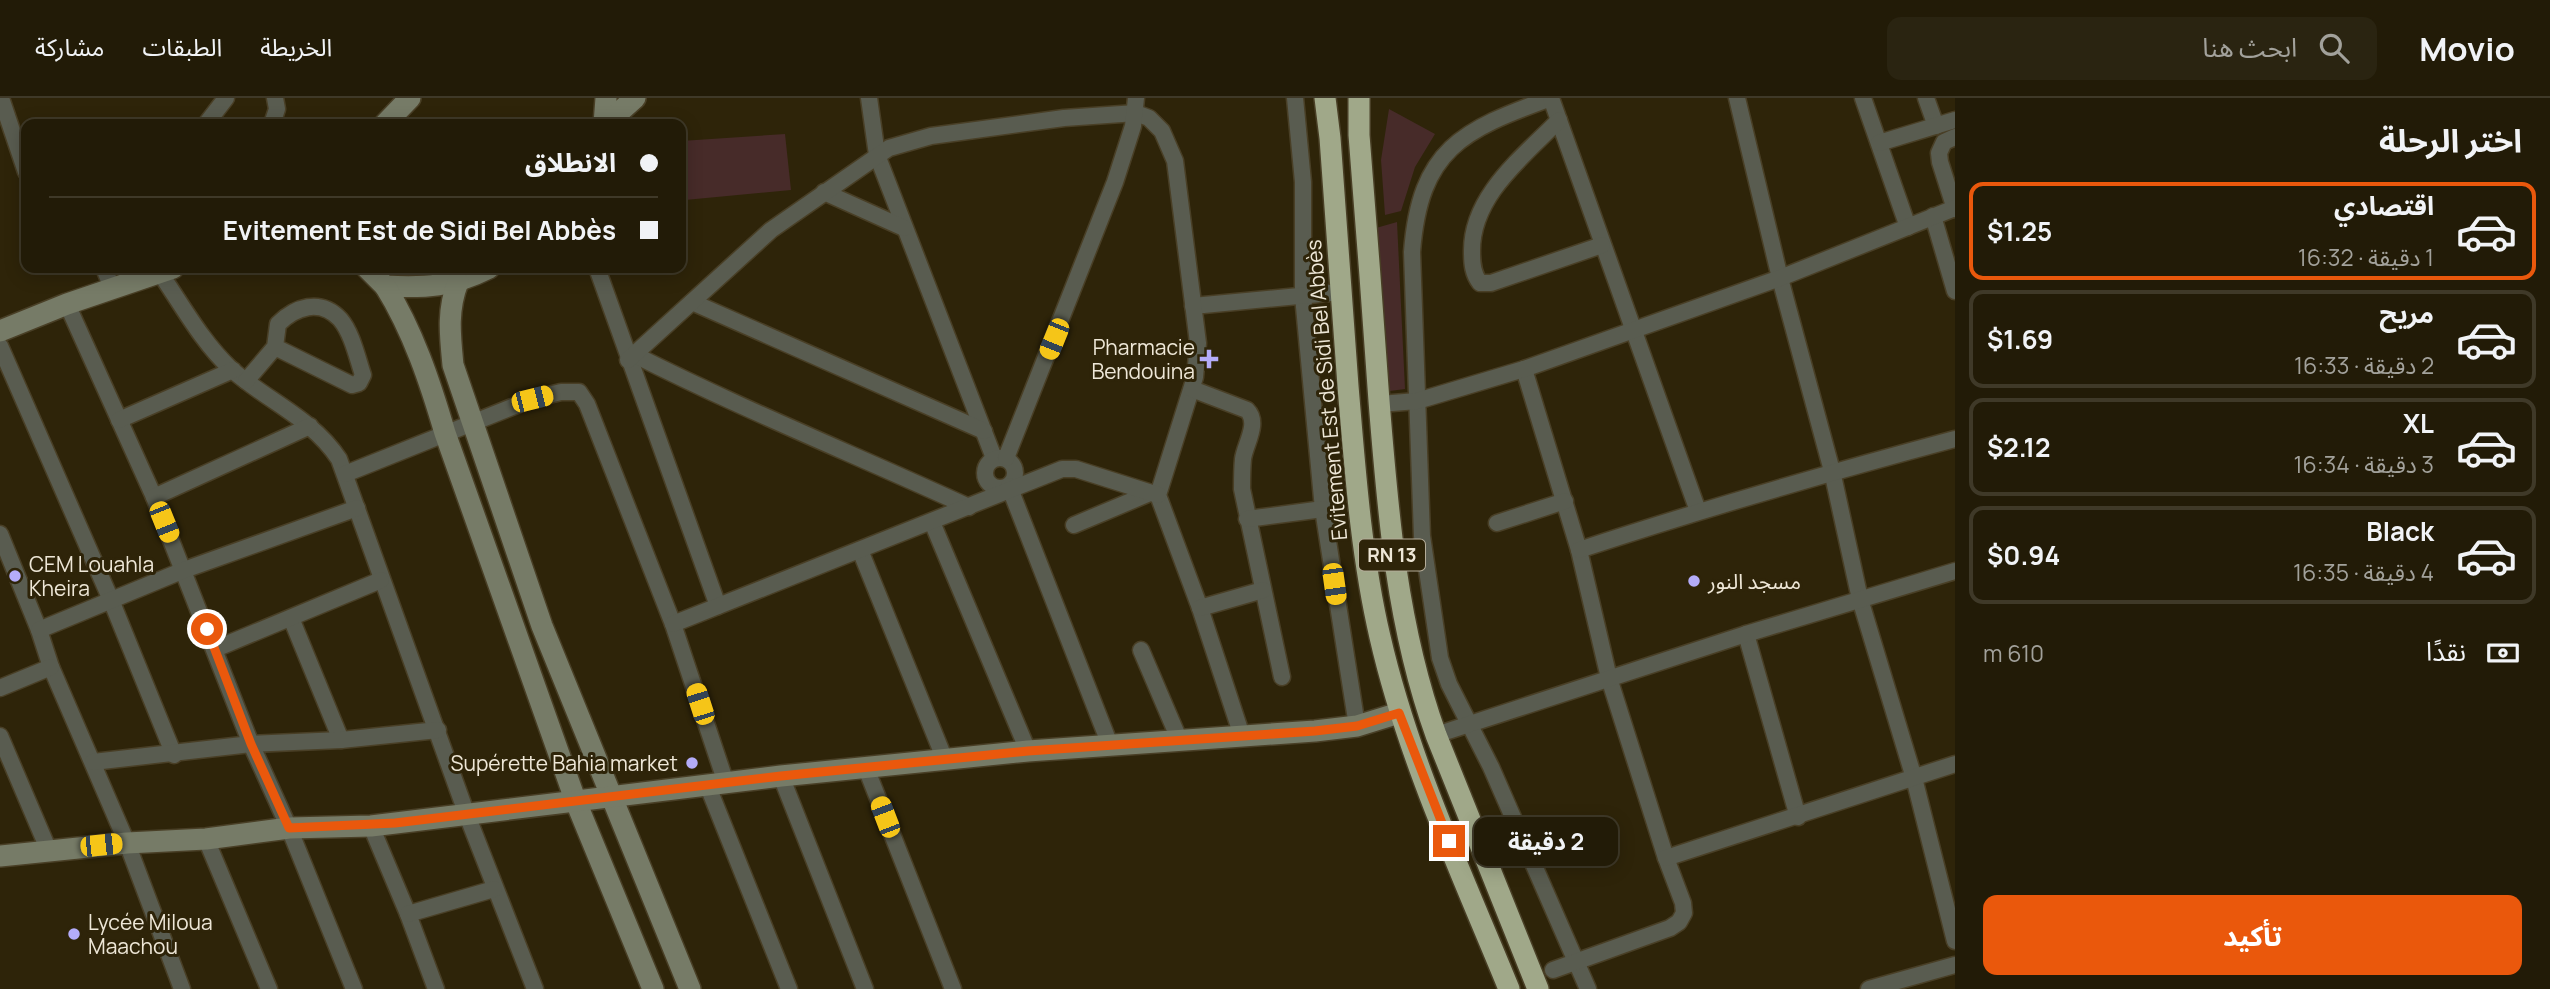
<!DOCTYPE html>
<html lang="ar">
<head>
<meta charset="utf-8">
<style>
  body { margin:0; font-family:Manrope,"Noto Sans Arabic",sans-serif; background:#2a2411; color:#f1f3f6; direction:rtl; height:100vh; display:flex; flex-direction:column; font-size:26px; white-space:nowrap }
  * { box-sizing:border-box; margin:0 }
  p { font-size:23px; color:#a2a19b }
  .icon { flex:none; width:38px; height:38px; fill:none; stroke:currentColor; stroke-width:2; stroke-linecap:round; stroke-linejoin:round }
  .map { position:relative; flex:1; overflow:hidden; direction:ltr }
  .side { display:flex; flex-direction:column; background:#221b07; width:595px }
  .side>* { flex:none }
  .banner { position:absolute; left:21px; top:21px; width:665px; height:154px; border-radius:14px; box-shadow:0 4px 18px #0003,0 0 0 2px #3f3928; direction:rtl; display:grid; align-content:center; height:154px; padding:0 28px; background:#221b07 }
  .end { position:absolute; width:32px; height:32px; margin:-16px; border:9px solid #ea580c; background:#fff; box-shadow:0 0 0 4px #fff }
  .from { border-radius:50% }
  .bubble { position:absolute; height:49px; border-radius:14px; background:#221b07; box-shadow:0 4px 18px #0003,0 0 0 2px #3f3928; font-size:23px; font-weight:700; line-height:49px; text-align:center; direction:rtl }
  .car { position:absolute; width:21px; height:42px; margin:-21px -10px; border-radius:9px; box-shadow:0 0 5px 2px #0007; background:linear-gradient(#f5c518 24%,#345 0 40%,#f5c518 0 76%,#345 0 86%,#f5c518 0) }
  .banner b { display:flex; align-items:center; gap:24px; height:66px; font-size:26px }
  .banner b+b { border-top:2px solid #3f3928 }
  .banner i { width:18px; height:18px; background:#f1f3f6 }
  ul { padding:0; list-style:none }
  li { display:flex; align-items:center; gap:21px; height:98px; margin:0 14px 10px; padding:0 14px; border:4px solid #3f3928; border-radius:14px }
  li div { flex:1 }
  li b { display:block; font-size:26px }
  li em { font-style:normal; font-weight:700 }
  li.selected { border-color:#ea580c }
  li>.icon { width:63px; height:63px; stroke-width:1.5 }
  h2 { padding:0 28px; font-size:32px; line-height:84px }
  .pay { display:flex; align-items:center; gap:18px; height:77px; padding:0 28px; font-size:26px }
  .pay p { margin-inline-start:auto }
  .action { display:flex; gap:14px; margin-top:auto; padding:14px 28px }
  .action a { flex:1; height:80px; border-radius:14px; background:#ea580c; color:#fff; font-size:28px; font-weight:700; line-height:80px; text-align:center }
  header { display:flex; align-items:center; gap:42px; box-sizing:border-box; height:98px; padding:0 35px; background:#221b07; border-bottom:2px solid #3f3928 }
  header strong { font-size:33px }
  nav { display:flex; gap:38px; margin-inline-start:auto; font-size:24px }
  .search { width:490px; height:63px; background:#2a2411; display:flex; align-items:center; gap:18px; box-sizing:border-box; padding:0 24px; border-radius:14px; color:#a2a19b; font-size:26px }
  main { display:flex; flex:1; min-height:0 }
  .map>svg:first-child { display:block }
</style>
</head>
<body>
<header>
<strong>Movio</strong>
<div class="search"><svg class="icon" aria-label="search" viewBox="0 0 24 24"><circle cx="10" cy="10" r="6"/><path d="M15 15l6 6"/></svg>ابحث هنا</div>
<nav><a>الخريطة</a><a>الطبقات</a><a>مشاركة</a></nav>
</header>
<main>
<section class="side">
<h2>اختر الرحلة</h2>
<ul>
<li class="selected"><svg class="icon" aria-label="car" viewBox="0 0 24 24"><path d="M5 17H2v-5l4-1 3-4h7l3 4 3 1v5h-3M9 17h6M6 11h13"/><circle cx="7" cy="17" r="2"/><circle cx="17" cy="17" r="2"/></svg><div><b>اقتصادي</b><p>1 دقيقة · 16:32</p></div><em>$1.25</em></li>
<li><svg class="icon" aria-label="car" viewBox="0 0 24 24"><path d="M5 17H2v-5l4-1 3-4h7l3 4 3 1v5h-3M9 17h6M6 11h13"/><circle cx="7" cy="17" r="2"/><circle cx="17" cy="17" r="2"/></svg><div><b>مريح</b><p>2 دقيقة · 16:33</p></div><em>$1.69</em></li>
<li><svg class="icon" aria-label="car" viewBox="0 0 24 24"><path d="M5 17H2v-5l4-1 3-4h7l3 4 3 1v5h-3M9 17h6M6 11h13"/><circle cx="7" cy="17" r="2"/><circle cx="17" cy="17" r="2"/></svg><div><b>XL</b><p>3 دقيقة · 16:34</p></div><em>$2.12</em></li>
<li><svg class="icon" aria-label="car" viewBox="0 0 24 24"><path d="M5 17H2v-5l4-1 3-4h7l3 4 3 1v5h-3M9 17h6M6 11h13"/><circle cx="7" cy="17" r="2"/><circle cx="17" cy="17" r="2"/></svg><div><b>Black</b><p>4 دقيقة · 16:35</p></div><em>$0.94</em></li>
</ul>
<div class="pay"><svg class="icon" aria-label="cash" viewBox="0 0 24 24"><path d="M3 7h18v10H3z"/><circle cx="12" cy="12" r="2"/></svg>نقدًا<p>610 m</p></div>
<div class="action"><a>تأكيد</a></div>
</section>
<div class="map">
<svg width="1955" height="891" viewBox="0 0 1955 891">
  <rect width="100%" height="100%" fill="#2e2409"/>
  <g fill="#472b29">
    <path d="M1389,11L1435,36L1415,69L1401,113L1385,117L1381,62Z"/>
    <path d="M785,36L791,92L685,102L681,76V43Z"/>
    <path d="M1397,124L1405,291L1390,293L1376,130Z"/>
  </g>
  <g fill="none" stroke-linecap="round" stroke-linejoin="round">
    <defs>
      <g id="street">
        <path d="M1,0L26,74"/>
        <path d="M869,0L877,57L994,360"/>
        <path d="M1295,0L1303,84V198L1323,411L1357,628"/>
        <path d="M1551,0C1462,32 1420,51 1412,154L1422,438L1440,560L1449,586L1491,669L1588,891"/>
        <path d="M1551,0L1698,413"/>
        <path d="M1737,0L1780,180L1832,373L1860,501L1914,680L1955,843"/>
        <path d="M1863,0L1908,129"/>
        <path d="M1926,0L1936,28"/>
        <path d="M1559,22C1523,59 1471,98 1472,154C1472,166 1473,176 1480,185H1491L1602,147"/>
        <path d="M206,26L226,0"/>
        <path d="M272,26L277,11L275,0"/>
        <path d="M1955,39L1944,44L1939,55L1940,64L1955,111"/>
        <path d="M1879,45L1955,22"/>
        <path d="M824,94L904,130"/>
        <path d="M1933,118L1955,193"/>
        <path d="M104,170L112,190"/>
        <path d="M597,170L718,508"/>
        <path d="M160,175C182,207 202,244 231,271C267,303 312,320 339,361L467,717L535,891"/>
        <path d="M692,204L984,333"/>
        <path d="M67,206L154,399L251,646L289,730L354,891"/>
        <path d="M1193,208L1341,194"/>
        <path d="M0,248L111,502L174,657"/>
        <path d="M635,257C744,312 858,358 969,409"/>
        <path d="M628,262L771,132L889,50L931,38L1064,20L1136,15L1149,20L1162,33L1175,63L1198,245L1195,279L1158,397L1200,510L1242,638"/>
        <path d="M1524,271L1579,452L1609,580L1666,760L1683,805L1684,815L1679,824L1670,830L1553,872"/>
        <path d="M246,283L275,249L278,226C295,209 320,200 340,221C352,235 357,259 363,277L359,285L352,287L275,249"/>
        <path d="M1192,291L1247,312C1260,325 1245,346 1243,361C1242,371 1242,381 1242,391L1282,579"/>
        <path d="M1380,306L1417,303L1524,271L1780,180L1955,110"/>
        <path d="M119,322L233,272"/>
        <circle cx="1000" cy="375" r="15"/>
        <path d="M1006,360L1115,84L1133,28L1136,0"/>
        <path d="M345,376L532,301L561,294H579L587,306L673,526L726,685"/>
        <path d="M1009,388L1110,647"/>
        <path d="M154,399L310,328"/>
        <path d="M1247,421L1323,411"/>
        <path d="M932,424L1028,653"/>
        <path d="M1497,425L1565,403"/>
        <path d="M1074,427L1150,395"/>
        <path d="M0,436L39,532L51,569L127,745L182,891"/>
        <path d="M860,452L945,662"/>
        <path d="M1579,452C1703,411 1828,375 1955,341"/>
        <path d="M1200,510L1263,492"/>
        <path d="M291,520L341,642"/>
        <path d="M673,526L1062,371H1076L1158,397"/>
        <path d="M39,532L184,472L357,410"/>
        <path d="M1746,536L1798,719"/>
        <path d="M215,551L381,482"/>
        <path d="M1141,552L1179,641"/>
        <path d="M0,590L51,569"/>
        <path d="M1436,637L1746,536L1955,473"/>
        <path d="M0,638L49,753"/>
        <path d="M93,664L251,646L341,642L438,632"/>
        <path d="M866,670L953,891"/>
        <path d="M781,678L865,891"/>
        <path d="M707,686L789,891"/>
        <path d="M371,728L408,816L436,891"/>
        <path d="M206,741L269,891"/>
        <path d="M1666,760L1955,666"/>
        <path d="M408,816L494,791"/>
        <path d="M1869,891L1955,867"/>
      </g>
      <g id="secondary">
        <path d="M385,26L410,0"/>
        <path d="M604,26L606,0"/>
        <path d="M606,26L635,0"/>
        <path d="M367,170L385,188C426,190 451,189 489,170"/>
        <path d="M458,184C447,212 450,237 453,267L542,528L690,891"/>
        <path d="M385,188C413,233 430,284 445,335L576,704L653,891"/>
        <path d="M0,233L67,206L173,170"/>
        <path d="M0,758L127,745L206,741L289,730L371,728L781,678L1028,653L1315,633L1357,628L1399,615"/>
      </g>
      <g id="highway">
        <path d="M1325,0L1330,40C1336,123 1342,205 1348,288C1355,371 1361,458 1380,539C1408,661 1462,776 1509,891"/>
        <path d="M1359,0V37C1366,126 1373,214 1379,303C1388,417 1397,529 1436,637L1538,891"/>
      </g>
    </defs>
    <use href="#street" stroke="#493f26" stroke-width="19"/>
    <use href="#secondary" stroke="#493f26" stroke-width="24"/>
    <use href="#highway" stroke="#493f26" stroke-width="24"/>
    <use href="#street" stroke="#595c50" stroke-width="16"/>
    <use href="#secondary" stroke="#767b67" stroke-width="21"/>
    <use href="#highway" stroke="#a0a889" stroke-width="21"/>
  </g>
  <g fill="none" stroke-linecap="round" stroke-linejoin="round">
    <path stroke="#ea580c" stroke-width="9" d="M207,531L251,646L289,730L395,725L781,678L1028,653L1315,633L1357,628L1399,615L1449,743"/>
  </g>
  <g fill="#b4acf9" stroke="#2e2409" stroke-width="2.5">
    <path d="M1205.5 250.5h7v7h7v7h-7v7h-7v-7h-7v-7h7z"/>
    <circle cx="15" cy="478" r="7"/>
    <circle cx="1694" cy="483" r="7"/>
    <circle cx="692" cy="665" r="7"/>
    <circle cx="74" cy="836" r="7"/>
  </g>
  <g text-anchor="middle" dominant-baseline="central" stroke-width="6" stroke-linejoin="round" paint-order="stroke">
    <rect fill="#2e2409" stroke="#b4ac99" stroke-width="2" x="1359" y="441.5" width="66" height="31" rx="5"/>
    <g font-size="19" font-weight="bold" fill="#eee7d7">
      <text x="1392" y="457">RN 13</text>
    </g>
    <g font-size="21" fill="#eee7d7" stroke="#2e2409" text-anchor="start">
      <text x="1195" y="249" text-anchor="end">Pharmacie<tspan x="1195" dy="24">Bendouina</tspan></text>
      <text x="29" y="466">CEM Louahla<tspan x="29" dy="24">Kheira</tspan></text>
      <text x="1708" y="483">مسجد النور</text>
      <text x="678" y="665" text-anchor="end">Supérette Bahia market</text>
      <text x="88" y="824">Lycée Miloua<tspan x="88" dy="24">Maachou</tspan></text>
    </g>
    <g font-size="21" fill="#eee7d7" stroke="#2e2409">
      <text transform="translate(1326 292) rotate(-95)">Evitement Est de Sidi Bel Abbès</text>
    </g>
  </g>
</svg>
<i class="end from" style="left:207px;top:531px"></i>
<i class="end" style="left:1449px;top:743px"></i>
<div class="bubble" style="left:1474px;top:719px;width:144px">2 دقيقة</div>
<i class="car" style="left:1054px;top:241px;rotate:202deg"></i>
<i class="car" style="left:532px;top:301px;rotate:76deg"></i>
<i class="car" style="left:164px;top:424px;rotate:158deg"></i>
<i class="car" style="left:1334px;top:486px;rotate:172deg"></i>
<i class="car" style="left:700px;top:606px;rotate:342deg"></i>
<i class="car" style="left:885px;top:719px;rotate:339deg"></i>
<i class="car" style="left:101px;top:747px;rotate:84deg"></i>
<div class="banner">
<b><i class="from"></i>الانطلاق</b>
<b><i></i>Evitement Est de Sidi Bel Abbès</b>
</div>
</div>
</main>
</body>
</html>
